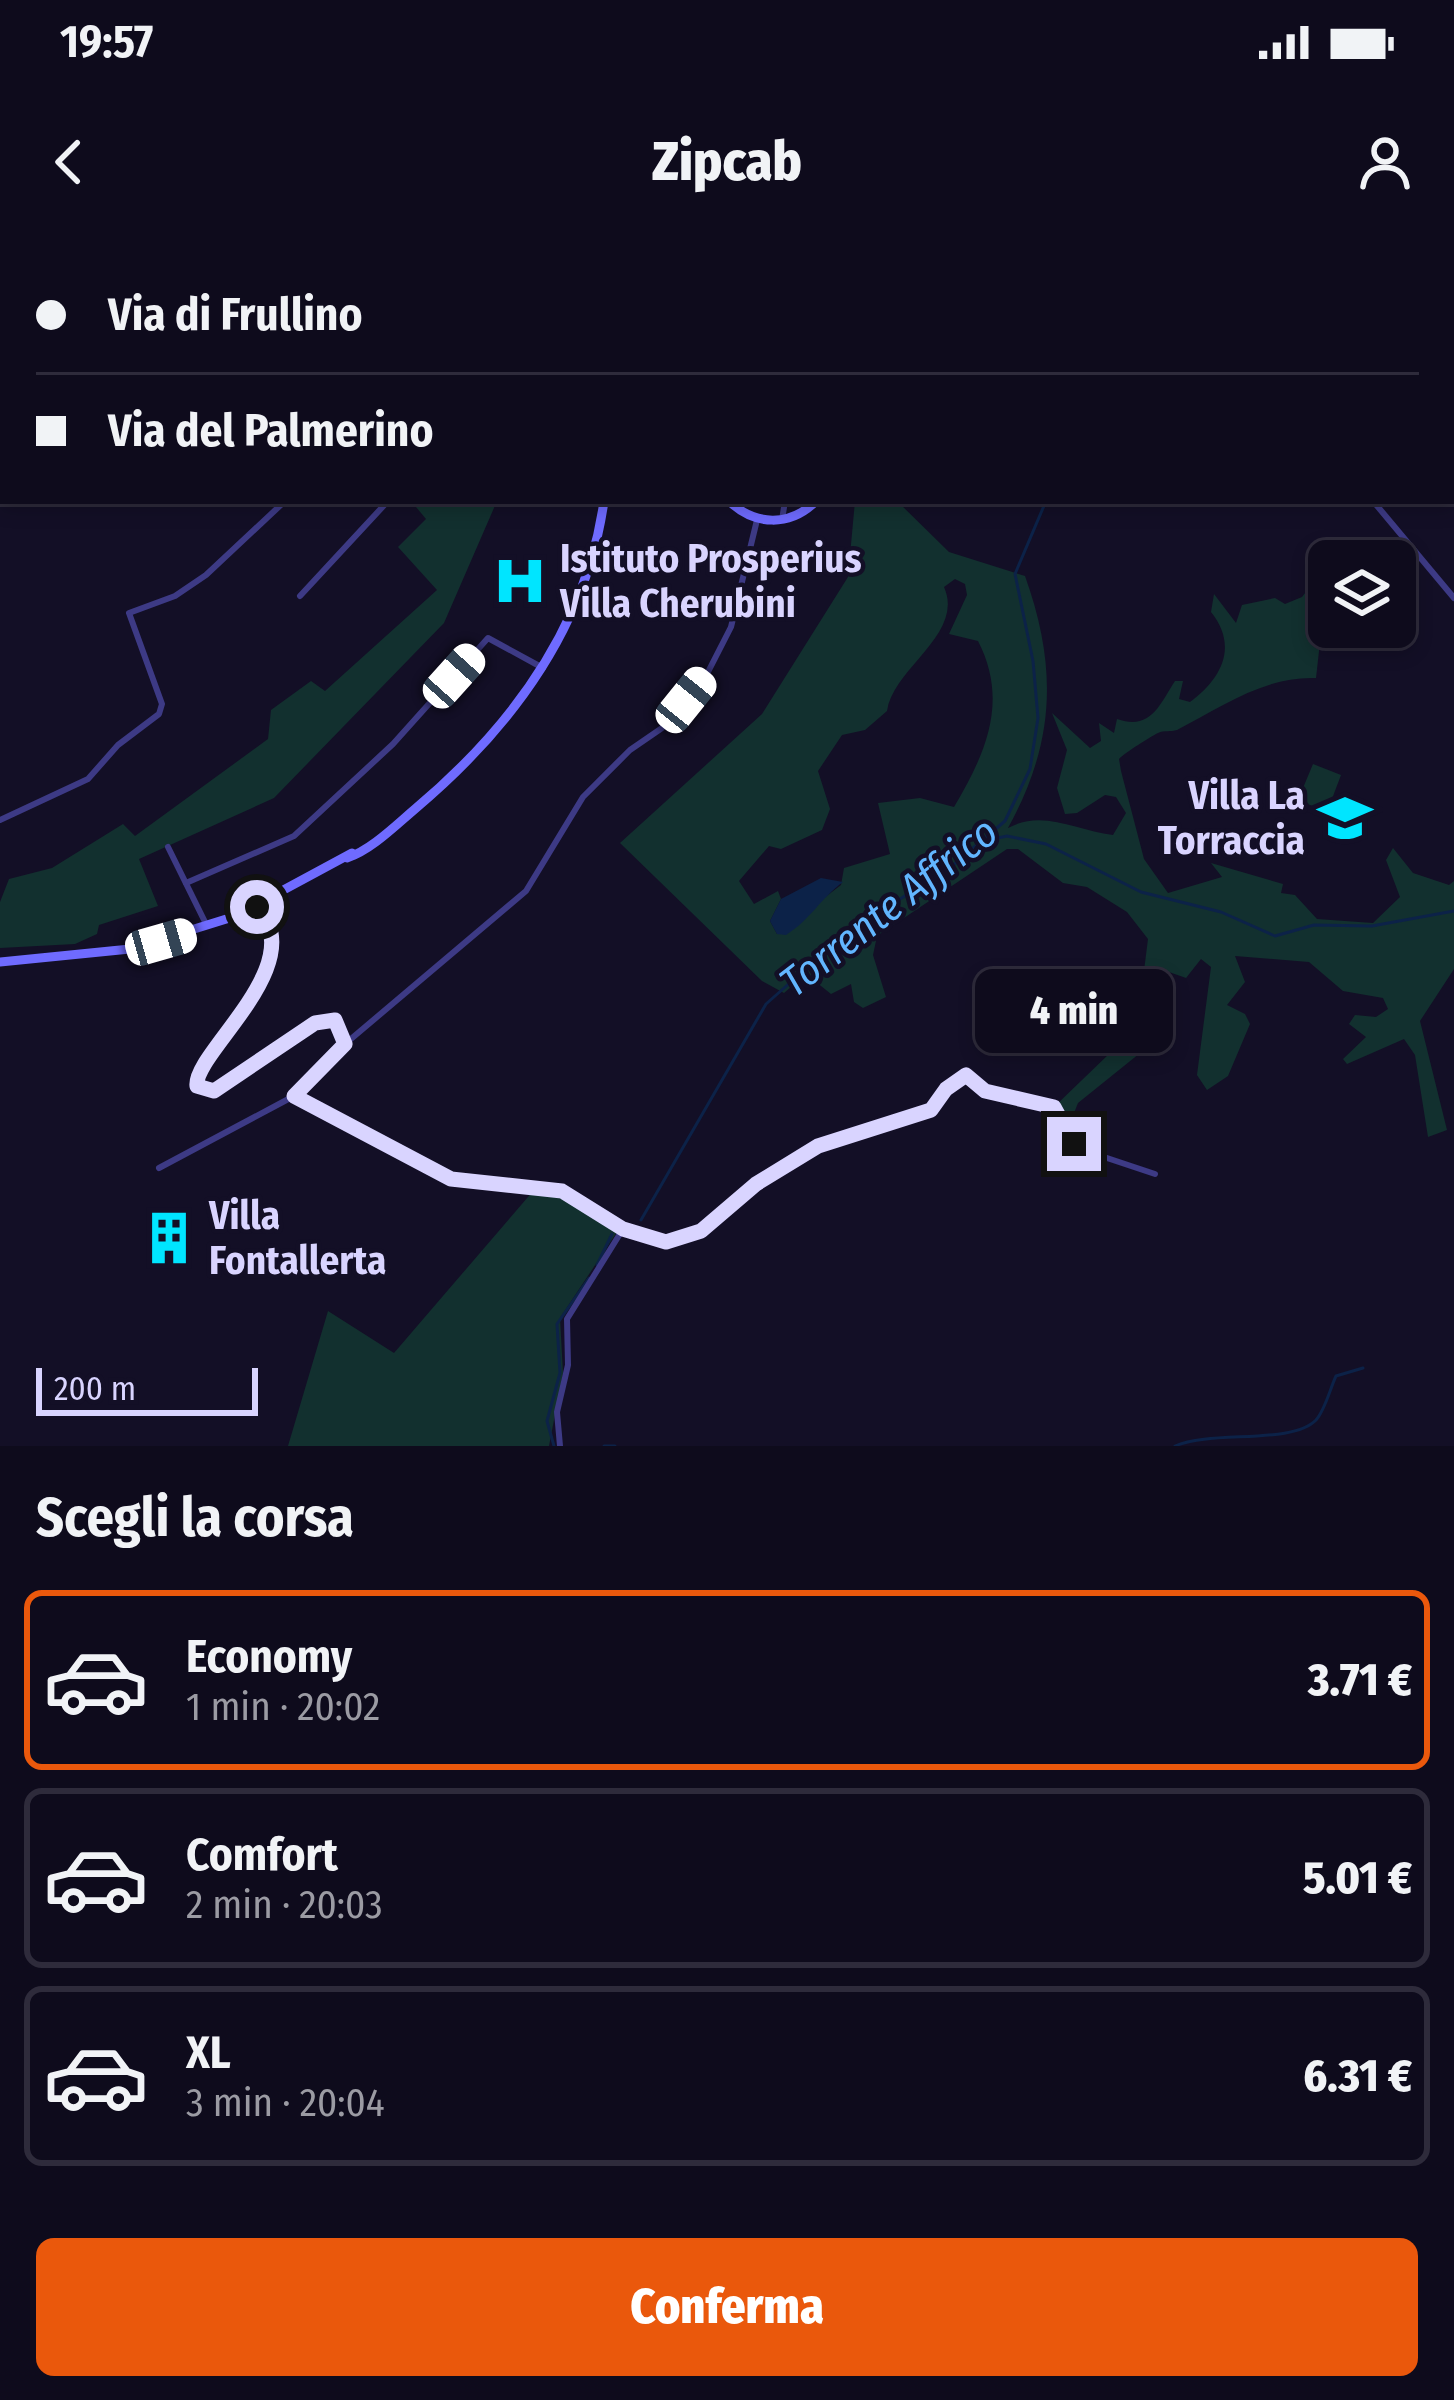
<!DOCTYPE html>
<html lang="it">
<head>
<meta charset="utf-8">
<style>
  body { margin:0; font-family:"Fira Sans Condensed",sans-serif; background:#1c1929; color:#f1f3f6; height:100vh; display:flex; flex-direction:column; font-size:45px; white-space:nowrap }
  * { box-sizing:border-box; margin:0 }
  p { font-size:39px; color:#9b9ba3 }
  .icon { flex:none; width:66px; height:66px; fill:none; stroke:currentColor; stroke-width:2; stroke-linecap:round; stroke-linejoin:round }
  .map { position:relative; height:1206px; overflow:hidden }
  .details { display:flex; flex-direction:column; background:#0e0b1c; flex:1 }
  .details>* { flex:none }
  .guide { position:absolute; left:0px; top:0px; width:1455px; height:264px; box-shadow:0 6px 18px #0003,0 0 0 3px #2e2b3b; display:grid; align-content:center; height:264px; padding:0 36px; background:#0e0b1c }
  .tools { position:absolute; left:1308px; top:300px; display:grid; gap:24px }
  .tools a { display:grid; place-items:center; width:108px; height:108px; border-radius:18px; background:#0e0b1c; box-shadow:0 6px 18px #0003,0 0 0 3px #2e2b3b; font-size:60px }
  .scale { position:absolute; left:36px; bottom:30px; width:222px; box-sizing:border-box; padding-left:12px; border:6px solid #d9d4ff; border-top:0; font-size:33px; line-height:42px; white-space:nowrap; color:#d9d4ff; -webkit-text-stroke:9px #130f26; paint-order:stroke }
  .end { position:absolute; width:54px; height:54px; margin:-27px; border:15px solid #d9d4ff; background:#111; box-shadow:0 0 0 6px #111 }
  .from { border-radius:50% }
  .bubble { position:absolute; height:84px; border-radius:18px; background:#0e0b1c; box-shadow:0 6px 18px #0003,0 0 0 3px #2e2b3b; font-size:39px; font-weight:800; line-height:84px; text-align:center }
  .car { position:absolute; width:36px; height:72px; margin:-36px -18px; border-radius:15px; box-shadow:0 0 9px 3px #0007; background:linear-gradient(#fff 24%,#345 0 40%,#fff 0 76%,#345 0 86%,#fff 0) }
  .guide b { display:flex; align-items:center; gap:42px; height:114px; font-size:45px }
  .guide b+b { border-top:3px solid #2e2b3b }
  .guide i { width:30px; height:30px; background:#f1f3f6 }
  ul { padding:0; list-style:none }
  li { display:flex; align-items:center; gap:36px; height:180px; margin:0 24px 18px; padding:0 12px; border:6px solid #2e2b3b; border-radius:18px }
  li div { flex:1 }
  li b { display:block; font-size:45px }
  li em { font-style:normal; font-weight:800 }
  li.on { border-color:#ea580c }
  li>.icon { width:108px; height:108px; stroke-width:1.5 }
  h2 { padding:0 36px; font-size:54px; line-height:144px }
  .cta { display:flex; gap:24px; margin-top:auto; padding:24px 36px }
  .cta a { flex:1; height:138px; border-radius:18px; background:#ea580c; color:#fff; font-size:48px; font-weight:800; line-height:138px; text-align:center }
  .status { display:flex; justify-content:space-between; align-items:center; height:84px; padding:0 60px; background:#0e0b1c; direction:ltr }
  .status svg { height:33px; fill:currentColor }
  header { display:flex; justify-content:space-between; align-items:center; height:156px; padding:0 36px; background:#0e0b1c; font-size:54px; font-weight:800 }
  .map>svg:first-child { display:block }
</style>
</head>
<body>
<div class="status"><b>19:57</b><svg viewBox="0 0 49 12"><path d="M0 12V9h3v3zM5 12V6h3v6zM10 12V3h3v9zM15 12V0h3v12zM26 1h20v11H26zM47 4h2v5h-2z"/></svg></div>
<header><svg class="icon" aria-label="back" viewBox="0 0 24 24"><path d="M15 5l-7 7 7 7"/></svg>Zipcab<svg class="icon" aria-label="person" viewBox="0 0 24 24"><circle cx="12" cy="8" r="4"/><path d="M4 21q1-7 8-7t8 7"/></svg></header>
<div class="map">
<svg width="1454" height="1206" viewBox="0 0 1454 1206">
  <rect width="100%" height="100%" fill="#130f26"/>
  <g fill="#12302f" fill-rule="evenodd">
    <path d="M411,261H497L444,383L274,558L139,619L158,666L99,685L97,694L75,704L0,708V662L9,639L52,628L123,584L135,596L268,499L271,470L311,441L325,451L437,350L398,307L426,279Z"/>
    <path d="M855,261H897L949,312L1025,336C1058,428 1055,503 1008,588C1043,569 1077,591 1113,595L1126,573L1116,557L1105,555L1077,573L1065,574L1057,548L1067,510L1052,473L1090,508L1101,501L1099,483L1114,493L1117,479C1151,491 1160,464 1175,441H1183L1179,459L1190,462C1221,439 1239,407 1211,372L1214,354L1236,383L1242,365L1275,358L1285,364L1302,357L1329,322L1316,438C1265,436 1221,467 1177,490C1171,492 1164,490 1158,493C1150,497 1126,512 1119,519L1121,531L1144,619L1168,653L1222,637L1211,623L1283,644L1281,653L1295,655L1317,679L1373,683L1400,657L1386,620L1393,608L1413,633L1449,645L1454,641V729L1420,781L1447,890L1428,897L1415,815L1404,799L1347,824L1343,819L1366,797L1349,784L1355,775L1376,777L1388,769L1383,758L1343,751L1309,722L1235,716L1245,742L1227,765L1245,774L1250,784L1228,836L1207,850L1197,835L1211,727L1201,719L1186,738L1169,732L1160,797L1078,863L1074,873L1086,901L1102,908L1095,914L1074,904L1054,867L1137,787L1148,699L1127,672L1087,647L1063,643L1018,609H1007L877,696L873,715L886,757L863,768L854,762L851,744L831,754L806,734L784,753L762,741L620,603L762,474L848,337ZM955,339L965,344L967,355L949,394L978,401C1009,461 986,513 954,567L920,558L878,563L890,614L844,628L841,645L777,694L770,681L781,659L778,651L754,664L739,641L769,606L781,609L822,590L830,569L818,531L842,495L865,490L887,471C893,428 965,394 944,347Z"/>
    <path d="M1313,524L1341,535L1327,572L1298,560Z"/>
    <path d="M534,950L560,956L617,992L560,1078L563,1133L549,1206H288L328,1071L394,1113Z"/>
  </g>
  <path fill="#0c2248" d="M821,638L843,642C821,658 810,680 786,695L777,694L770,681L781,659Z"/>
  <g fill="none" stroke-linecap="round" stroke-linejoin="round">
    <g stroke="#0c2248" stroke-width="3">
      <path d="M1452,13H1454"/>
      <path d="M984,601L1007,596L1046,604L1141,652L1221,672L1275,696L1314,685L1372,686L1454,671"/>
      <path d="M641,980L766,764L845,694L952,626L1005,581L1030,529L1038,478L1033,421L1015,334L1046,261"/>
      <path d="M597,1025L612,994"/>
      <path d="M554,1206L547,1181L560,1133L557,1084L589,1038"/>
      <path d="M604,1206H615"/>
      <path d="M1175,1206C1211,1190 1292,1205 1316,1180C1325,1170 1330,1149 1336,1136L1363,1128"/>
    </g>
    <g stroke="#3d3a85" stroke-width="6">
      <path d="M1262,0L1263,3"/>
      <path d="M112,3L117,0"/>
      <path d="M530,3L532,0"/>
      <path d="M906,3L908,0"/>
      <path d="M0,71L3,69"/>
      <path d="M0,255L3,253"/>
      <path d="M1373,261L1454,358"/>
      <path d="M782,280L785,261"/>
      <path d="M300,356L388,261"/>
      <path d="M0,580L88,539L118,505L159,474L162,464L129,373L175,356L206,335L285,261"/>
      <path d="M168,607L206,684"/>
      <path d="M186,643L294,596L393,504L488,398L543,428"/>
      <path d="M270,661C270,706 265,749 236,786C222,804 193,823 197,846L214,851L323,779L340,783L345,804"/>
      <path d="M294,856L451,939L562,951L623,989L666,1002L701,990L756,944L818,906L931,870L954,841L966,835L985,851L1054,867L1077,908L1155,934"/>
      <path d="M159,928L294,856L345,804L526,651L583,557L630,510L662,488L708,432L731,387L757,280"/>
      <path d="M560,1206L557,1172L568,1125L567,1079L623,989"/>
    </g>
    <g stroke="#6f6bff" stroke-width="9">
      <path d="M963,3L965,0"/>
      <path d="M729,261C755,286 790,287 816,261"/>
      <path d="M347,618C371,610 395,586 415,569C510,489 586,389 604,261"/>
      <path d="M235,676L352,613"/>
      <path d="M0,722L130,709L236,676"/>
    </g>
  </g>
  <g fill="none" stroke-linecap="round" stroke-linejoin="round">
    <path stroke="#d9d4ff" stroke-width="15" d="M257,667C313,724 192,814 197,846L214,851L315,783L335,780L345,804L294,856L451,939L562,951L623,989L666,1002L701,991L756,944L818,906L931,870L946,849L966,835L985,851L1054,867L1074,904"/>
  </g>
  <defs>
    <symbol id="hospital-bare" viewBox="-9 -9 18 18"><path d="M-5-5h3v3.5h4V-5h3V5h-3V1.5h-4V5h-3Z" fill="#00e5ff" stroke="#130f26" stroke-width="2.5" paint-order="stroke"/></symbol>
    <symbol id="university-bare" viewBox="-9 -9 18 18"><path d="M0-5L7-2L0 1L-7-2ZM-4 1L0 2.5L4 1V4Q0 6-4 4Z" fill="#00e5ff" stroke="#130f26" stroke-width="2.5" paint-order="stroke"/></symbol>
    <symbol id="building-bare" viewBox="-9 -9 18 18"><path d="M-4-6H4V6H1V3H-1V6H-4ZM-2.5-4.3h1.7v1.8h-1.7ZM.8-4.3h1.7v1.8H.8ZM-2.5-1h1.7V.8h-1.7ZM.8-1h1.7V.8H.8Z" fill="#00e5ff" stroke="#130f26" stroke-width="2.5" paint-order="stroke"/></symbol>
  </defs>
  <g fill-rule="evenodd">
    <use href="#hospital-bare" x="482" y="303" width="76" height="76"/>
    <use href="#university-bare" x="1307" y="540" width="76" height="76"/>
    <use href="#building-bare" x="131" y="960" width="76" height="76"/>
  </g>
  <g text-anchor="middle" dominant-baseline="central" stroke-width="9" stroke-linejoin="round" paint-order="stroke">
    <g font-size="39" font-weight="bold" fill="#d9d4ff" stroke="#130f26" text-anchor="start">
      <text x="560" y="319">Istituto Prosperius<tspan x="560" dy="45">Villa Cherubini</tspan></text>
      <text x="1305" y="556" text-anchor="end">Villa La<tspan x="1305" dy="45">Torraccia</tspan></text>
      <text x="209" y="976">Villa<tspan x="209" dy="45">Fontallerta</tspan></text>
    </g>
    <g font-size="42" font-style="italic" fill="#62b6ff" stroke="#130f26">
      <text transform="translate(889 667) rotate(-38)">Torrente Affrico</text>
    </g>
  </g>
</svg>
<div class="tools">
<a><svg class="icon" aria-label="layers" viewBox="0 0 24 24"><path d="M12 4l9 5-9 5-9-5zM3 14l9 5 9-5"/></svg></a>
</div>
<div class="scale">200 m</div>
<i class="end from" style="left:257px;top:667px"></i>
<i class="end" style="left:1074px;top:904px"></i>
<div class="bubble" style="left:975px;top:729px;width:198px">4 min</div>
<i class="car" style="left:454px;top:436px;rotate:42deg"></i>
<i class="car" style="left:686px;top:460px;rotate:39deg"></i>
<i class="car" style="left:161px;top:702px;rotate:74deg"></i>
<div class="guide">
<b><i class="from"></i>Via di Frullino</b>
<b><i></i>Via del Palmerino</b>
</div>
</div>
<section class="details">
<h2>Scegli la corsa</h2>
<ul>
<li class="on"><svg class="icon" aria-label="car" viewBox="0 0 24 24"><path d="M5 17H2v-5l4-1 3-4h7l3 4 3 1v5h-3M9 17h6M6 11h13"/><circle cx="7" cy="17" r="2"/><circle cx="17" cy="17" r="2"/></svg><div><b>Economy</b><p>1 min · 20:02</p></div><em>3.71 €</em></li>
<li><svg class="icon" aria-label="car" viewBox="0 0 24 24"><path d="M5 17H2v-5l4-1 3-4h7l3 4 3 1v5h-3M9 17h6M6 11h13"/><circle cx="7" cy="17" r="2"/><circle cx="17" cy="17" r="2"/></svg><div><b>Comfort</b><p>2 min · 20:03</p></div><em>5.01 €</em></li>
<li><svg class="icon" aria-label="car" viewBox="0 0 24 24"><path d="M5 17H2v-5l4-1 3-4h7l3 4 3 1v5h-3M9 17h6M6 11h13"/><circle cx="7" cy="17" r="2"/><circle cx="17" cy="17" r="2"/></svg><div><b>XL</b><p>3 min · 20:04</p></div><em>6.31 €</em></li>
</ul>
<div class="cta"><a>Conferma</a></div>
</section>
</body>
</html>
